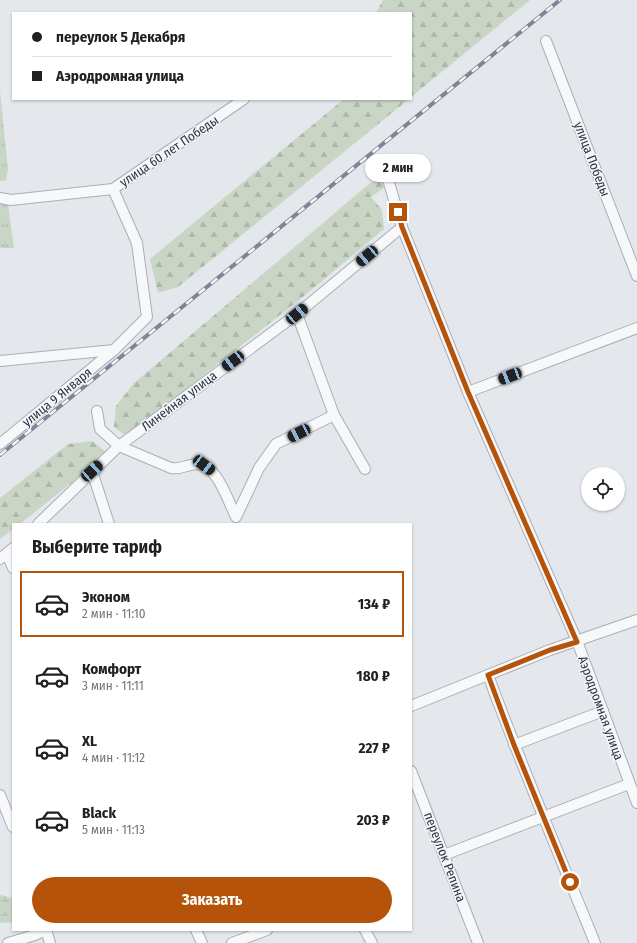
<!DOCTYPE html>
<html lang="ru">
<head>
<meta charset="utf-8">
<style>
  body { margin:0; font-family:"Fira Sans Condensed",sans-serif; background:#f6f6f6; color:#202124; height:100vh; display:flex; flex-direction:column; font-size:15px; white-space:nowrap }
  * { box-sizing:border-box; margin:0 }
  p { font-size:13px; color:#757577 }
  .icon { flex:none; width:22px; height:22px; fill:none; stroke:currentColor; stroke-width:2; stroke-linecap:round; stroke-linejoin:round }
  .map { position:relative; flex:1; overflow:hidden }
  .side { position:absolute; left:12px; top:523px; width:400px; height:408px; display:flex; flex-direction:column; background:#fff; border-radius:0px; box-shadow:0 1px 3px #0004 }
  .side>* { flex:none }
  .banner { position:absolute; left:12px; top:12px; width:400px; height:88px; border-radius:0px; box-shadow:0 1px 3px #0004; display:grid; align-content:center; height:88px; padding:0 20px; background:#fff }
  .buttons { position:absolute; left:581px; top:467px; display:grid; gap:8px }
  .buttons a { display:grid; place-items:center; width:44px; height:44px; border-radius:50%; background:#fff; box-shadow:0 1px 3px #0004; font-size:20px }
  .end { position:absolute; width:18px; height:18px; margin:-9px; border:5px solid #b45309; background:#fff; box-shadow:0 0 0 2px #fff }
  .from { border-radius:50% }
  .bubble { position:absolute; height:28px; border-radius:14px; background:#fff; box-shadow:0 1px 3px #0004; font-size:13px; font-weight:700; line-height:28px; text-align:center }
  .car { position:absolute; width:12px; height:24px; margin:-12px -6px; border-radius:5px; box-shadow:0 0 3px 1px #0007; background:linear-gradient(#222 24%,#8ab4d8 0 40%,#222 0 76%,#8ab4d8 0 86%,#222 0) }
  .banner b { display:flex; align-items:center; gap:14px; height:38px; font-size:15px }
  .banner b+b { border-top:1px solid #e0e0e0 }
  .banner i { width:10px; height:10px; background:#202124 }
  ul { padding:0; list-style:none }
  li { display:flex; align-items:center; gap:12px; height:66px; margin:0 8px 6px; padding:0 12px; border:2px solid transparent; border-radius:0px }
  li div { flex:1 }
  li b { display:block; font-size:15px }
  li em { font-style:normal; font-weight:700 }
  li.current { border-color:#b45309 }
  li>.icon { width:36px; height:36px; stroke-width:1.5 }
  h2 { padding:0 20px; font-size:18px; line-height:48px }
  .primary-button { display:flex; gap:8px; margin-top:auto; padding:8px 20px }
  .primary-button a { flex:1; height:46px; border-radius:24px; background:#b45309; color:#fff; font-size:16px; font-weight:700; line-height:46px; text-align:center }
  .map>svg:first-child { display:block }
</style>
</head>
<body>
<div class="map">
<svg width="637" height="943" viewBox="0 0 637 943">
  <defs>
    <pattern id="grass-tufts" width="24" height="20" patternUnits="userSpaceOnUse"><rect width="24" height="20" fill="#c9d6c5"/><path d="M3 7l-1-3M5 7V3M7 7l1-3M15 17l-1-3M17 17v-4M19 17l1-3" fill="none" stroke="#adb8ab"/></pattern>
    <pattern id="forest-firs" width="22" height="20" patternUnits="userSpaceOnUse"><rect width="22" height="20" fill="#c9d6c5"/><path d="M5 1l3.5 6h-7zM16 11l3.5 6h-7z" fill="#adb8ab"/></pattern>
    <pattern id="wetland-marsh" width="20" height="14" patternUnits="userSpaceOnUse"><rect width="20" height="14" fill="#c9d6c5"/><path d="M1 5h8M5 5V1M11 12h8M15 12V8" fill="none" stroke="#adb8ab"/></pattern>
  </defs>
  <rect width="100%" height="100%" fill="#e4e7ec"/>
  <g fill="url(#grass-tufts)">
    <path d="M0,91L8,170L6,180L0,181Z"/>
    <path d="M0,203L8,204L14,248H0Z"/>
  </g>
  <g fill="url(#forest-firs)">
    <path d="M383,0H530L411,97V13H376Z"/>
    <path d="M344,99H409L178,287L158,293L150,259Z"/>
    <path d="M379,179L385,187L371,197L382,210L384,229L304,296L136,429L123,434L114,427L116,406L133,384L369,184Z"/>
    <path d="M92,441L105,451L76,479L20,524H13V529L0,539V498L68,444Z"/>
  </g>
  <path fill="url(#wetland-marsh)" d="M0,895L13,898V922L0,923Z"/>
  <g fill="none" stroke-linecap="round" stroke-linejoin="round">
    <defs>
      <g id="minor">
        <path d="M546,41L637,276"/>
        <path d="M385,169L402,227L468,392L577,641L637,803"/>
        <path d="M0,198L11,200L113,189L244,99"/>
        <path d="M297,314L334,415L365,469"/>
        <path d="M0,361L114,350L147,317L137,243L113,189"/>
        <path d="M468,392L637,328"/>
        <path d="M97,411L100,429L119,446L171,468C181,470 187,464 198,464C217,465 228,501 236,517L259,468L276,444L334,415"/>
        <path d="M0,444L114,350"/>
        <path d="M92,471L109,524"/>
        <path d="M38,524L119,446L297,314L402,227"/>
        <path d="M7,554L13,568"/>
        <path d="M0,559L13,548"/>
        <path d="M488,675C521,765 559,854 595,943"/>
        <path d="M411,706L550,650L637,620"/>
        <path d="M514,745L603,711"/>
        <path d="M411,771L478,943"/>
        <path d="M0,795L13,827"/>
        <path d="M444,855L629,784"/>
        <path d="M46,930L50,943"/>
        <path d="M196,930L202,943"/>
        <path d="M365,930L372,943"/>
        <path d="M8,943L35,935L46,930"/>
        <path d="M232,943L267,930"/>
      </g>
    </defs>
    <use href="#minor" stroke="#a9aeb7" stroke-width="12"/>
    <use href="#minor" stroke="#f7f8fa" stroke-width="10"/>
    <defs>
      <path id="rail" d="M0,455L560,0"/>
    </defs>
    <use href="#rail" stroke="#7d8696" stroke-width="4"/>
    <use href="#rail" stroke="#f4f6f9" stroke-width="2.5" stroke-dasharray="8" stroke-linecap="butt"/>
  </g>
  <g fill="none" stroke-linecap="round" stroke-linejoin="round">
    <path stroke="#b45309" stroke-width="5" d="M398,212L402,227L468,392L577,642L550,650L488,675L514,745L570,882"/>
  </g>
  <g text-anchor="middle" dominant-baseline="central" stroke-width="3" stroke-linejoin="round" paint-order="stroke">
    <g font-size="13" fill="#2b3445" stroke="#f4f6f9">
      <text transform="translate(169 151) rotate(-34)">улица 60 лет Победы</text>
      <text transform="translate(592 159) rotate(69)">улица Победы</text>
      <text transform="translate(57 397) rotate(-39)">улица 9 Января</text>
      <text transform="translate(179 401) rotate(-37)">Линейная улица</text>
      <text transform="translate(601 708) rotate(70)">Аэродромная улица</text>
      <text transform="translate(445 857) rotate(69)">переулок Репина</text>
    </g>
  </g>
</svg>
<div class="buttons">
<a><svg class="icon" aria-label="locate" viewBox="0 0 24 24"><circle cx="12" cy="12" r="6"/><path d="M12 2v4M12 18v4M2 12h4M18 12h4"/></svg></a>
</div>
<i class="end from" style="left:570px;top:882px"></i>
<i class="end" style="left:398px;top:212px"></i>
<div class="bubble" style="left:365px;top:154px;width:66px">2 мин</div>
<i class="car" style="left:367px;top:256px;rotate:230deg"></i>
<i class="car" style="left:297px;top:314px;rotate:50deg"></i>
<i class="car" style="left:233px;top:361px;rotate:233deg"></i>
<i class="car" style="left:510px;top:376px;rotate:249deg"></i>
<i class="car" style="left:299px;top:433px;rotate:243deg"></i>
<i class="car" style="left:204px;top:465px;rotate:127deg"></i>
<i class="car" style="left:92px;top:471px;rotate:48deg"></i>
<div class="banner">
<b><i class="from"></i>переулок 5 Декабря</b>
<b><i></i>Аэродромная улица</b>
</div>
<section class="side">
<h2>Выберите тариф</h2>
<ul>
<li class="current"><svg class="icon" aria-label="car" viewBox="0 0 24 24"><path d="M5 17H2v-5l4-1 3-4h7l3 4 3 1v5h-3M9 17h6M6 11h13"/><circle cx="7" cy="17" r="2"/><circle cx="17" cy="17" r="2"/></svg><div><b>Эконом</b><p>2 мин · 11:10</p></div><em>134 ₽</em></li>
<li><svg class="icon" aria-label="car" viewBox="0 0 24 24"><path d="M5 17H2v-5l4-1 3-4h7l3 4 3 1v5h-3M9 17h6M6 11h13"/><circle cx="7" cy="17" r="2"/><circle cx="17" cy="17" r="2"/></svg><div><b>Комфорт</b><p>3 мин · 11:11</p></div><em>180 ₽</em></li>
<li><svg class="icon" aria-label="car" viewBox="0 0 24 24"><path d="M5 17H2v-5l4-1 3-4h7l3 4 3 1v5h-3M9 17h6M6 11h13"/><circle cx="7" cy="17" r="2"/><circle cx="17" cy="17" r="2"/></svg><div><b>XL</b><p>4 мин · 11:12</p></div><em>227 ₽</em></li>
<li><svg class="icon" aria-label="car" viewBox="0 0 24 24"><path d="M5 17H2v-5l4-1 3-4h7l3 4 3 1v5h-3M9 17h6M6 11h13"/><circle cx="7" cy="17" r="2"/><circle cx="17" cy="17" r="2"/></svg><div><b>Black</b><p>5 мин · 11:13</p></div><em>203 ₽</em></li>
</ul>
<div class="primary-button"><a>Заказать</a></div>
</section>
</div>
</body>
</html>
